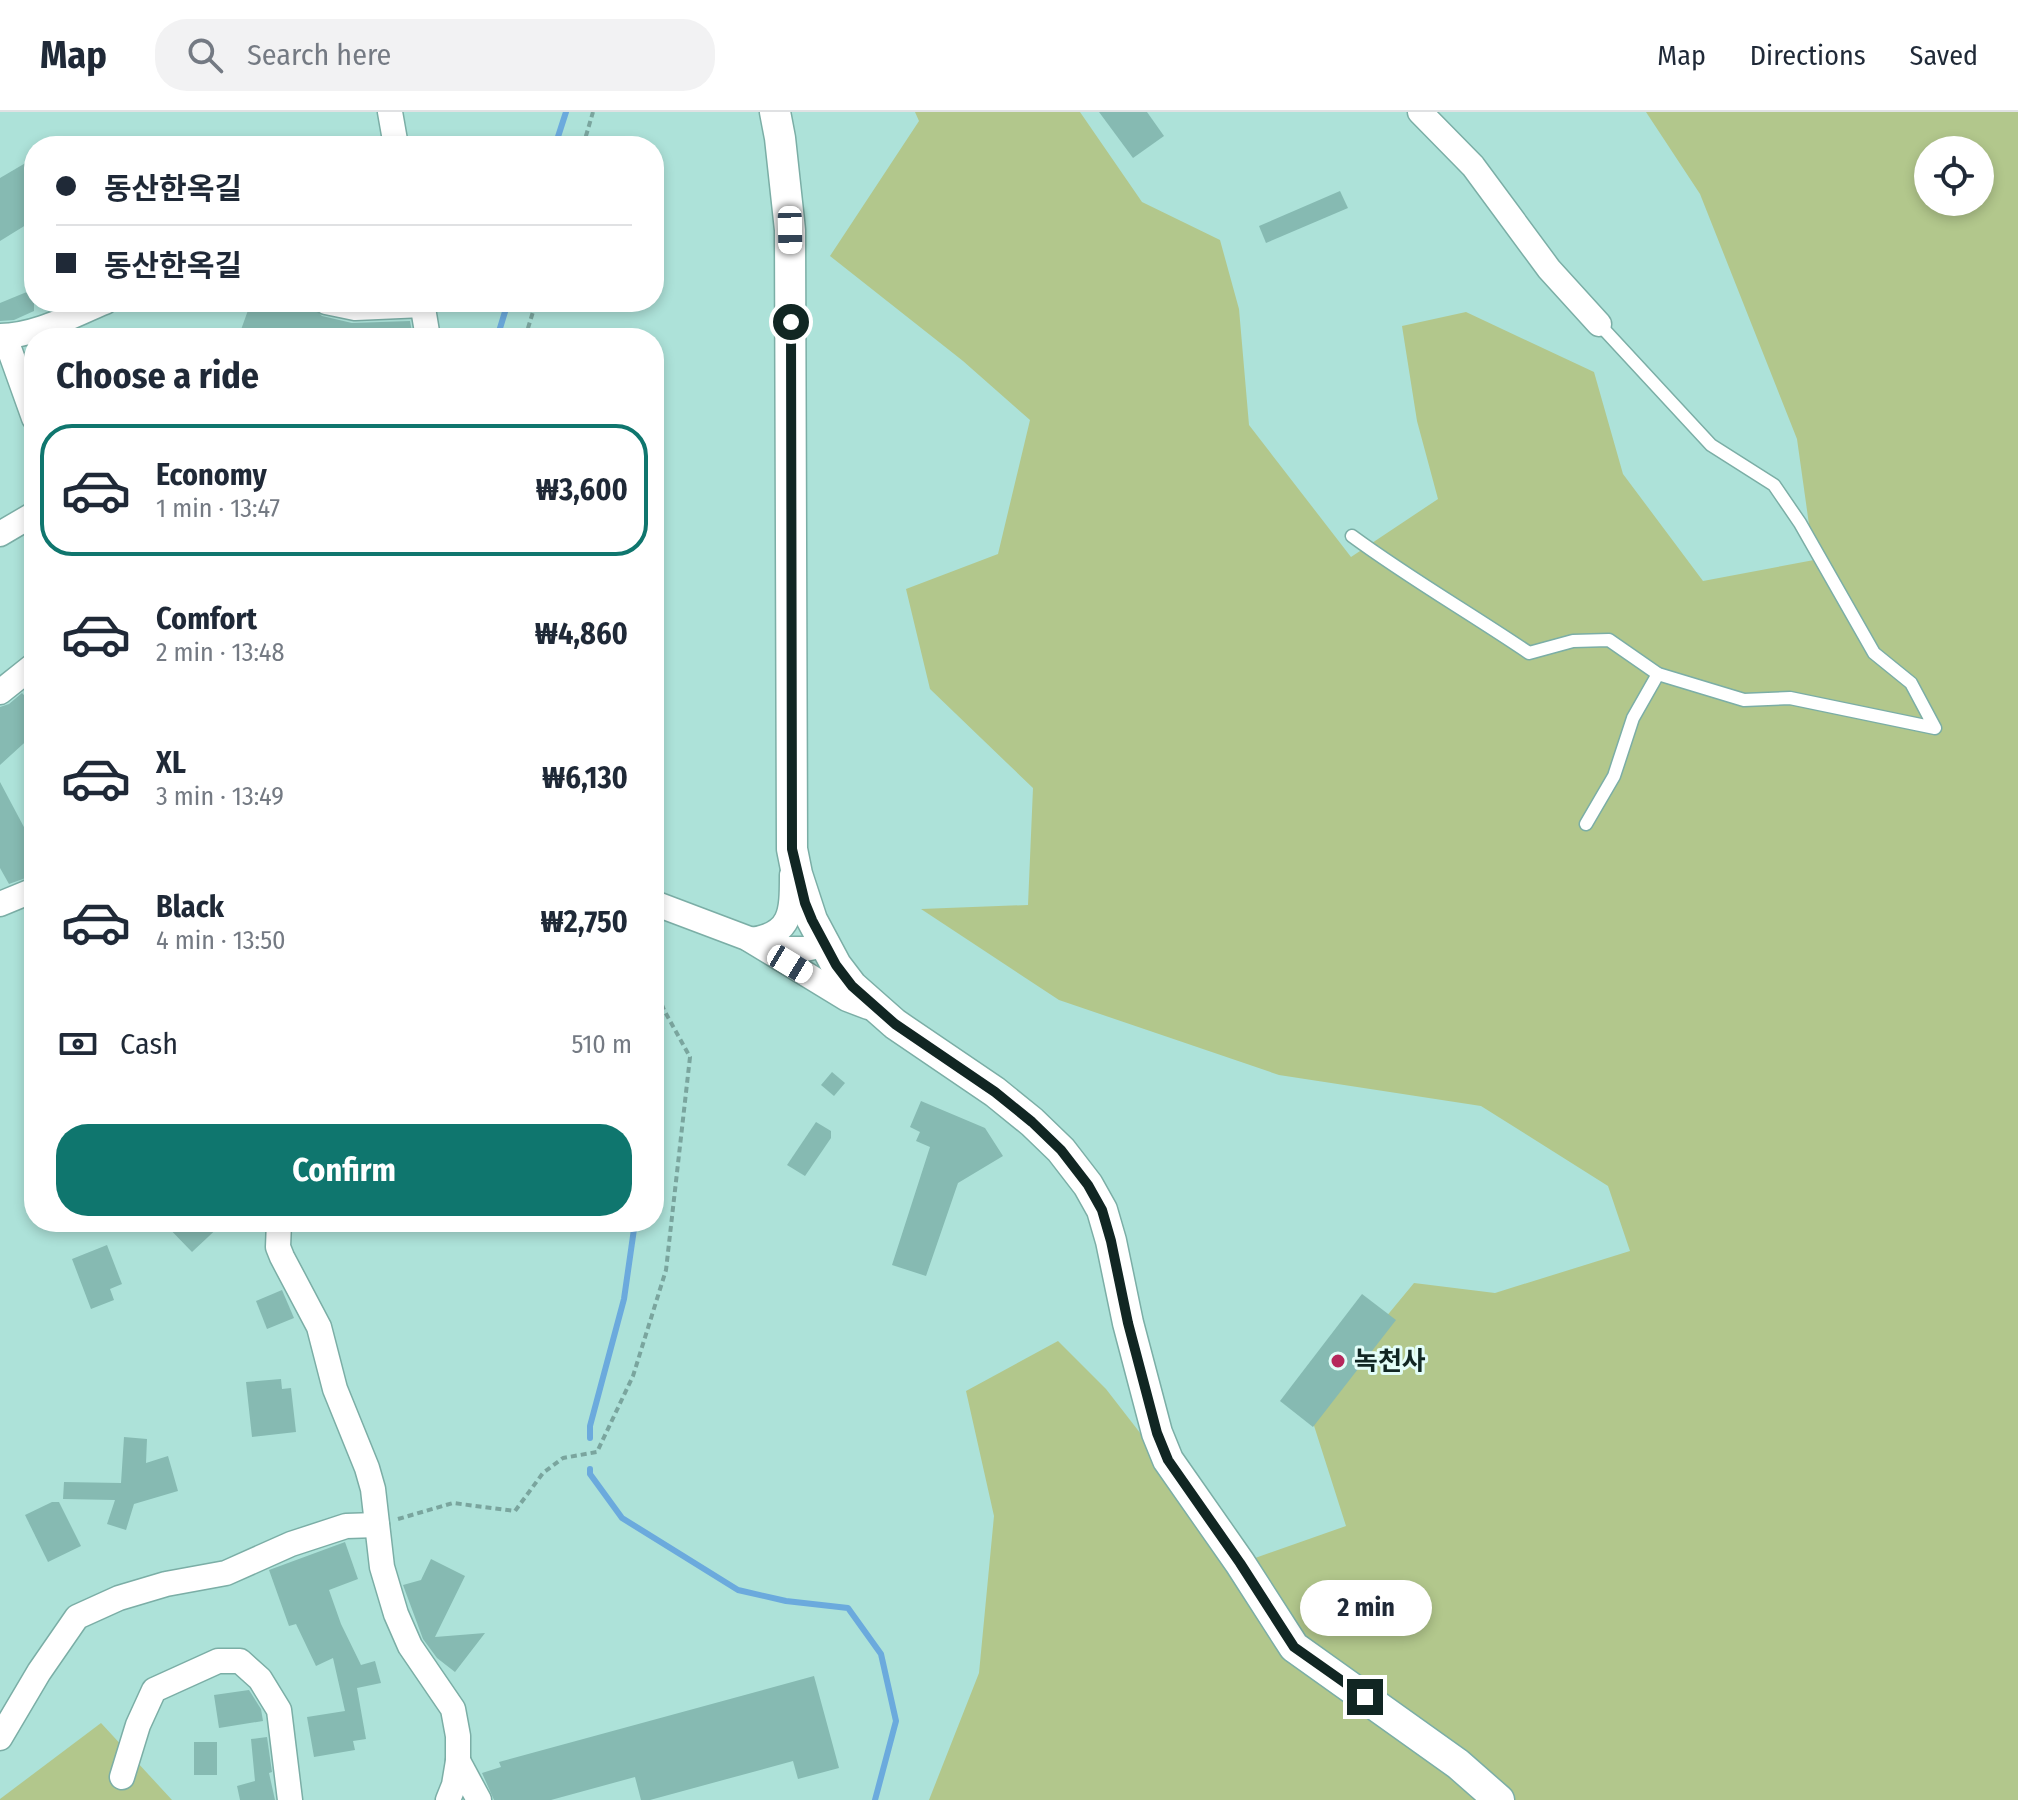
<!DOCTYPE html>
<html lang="en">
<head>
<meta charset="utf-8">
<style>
  body { margin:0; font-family:"Fira Sans Condensed","Noto Sans KR",sans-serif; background:#f2f2f3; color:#1f2937; height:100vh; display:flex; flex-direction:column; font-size:30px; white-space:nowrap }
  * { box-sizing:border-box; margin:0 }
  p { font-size:26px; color:#747a83 }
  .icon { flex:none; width:44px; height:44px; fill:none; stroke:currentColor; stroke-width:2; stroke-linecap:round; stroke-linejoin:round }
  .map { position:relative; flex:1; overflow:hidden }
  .panel { position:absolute; left:24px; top:216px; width:640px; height:904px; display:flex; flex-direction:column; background:#fff; border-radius:32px; box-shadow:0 4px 12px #0003 }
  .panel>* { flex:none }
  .top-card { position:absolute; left:24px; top:24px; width:640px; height:176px; border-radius:32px; box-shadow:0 4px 12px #0003; display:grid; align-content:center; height:176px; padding:0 32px; background:#fff }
  .tools { position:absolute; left:1914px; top:24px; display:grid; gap:16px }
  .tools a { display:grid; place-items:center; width:80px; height:80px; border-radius:50%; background:#fff; box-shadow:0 4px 12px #0003; font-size:40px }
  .end { position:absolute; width:36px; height:36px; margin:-18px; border:10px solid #112623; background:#fff; box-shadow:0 0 0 4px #fff }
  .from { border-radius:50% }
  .bubble { position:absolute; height:56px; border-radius:28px; background:#fff; box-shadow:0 4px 12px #0003; font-size:26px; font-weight:700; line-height:56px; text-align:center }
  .car { position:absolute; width:24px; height:48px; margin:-24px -12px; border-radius:10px; box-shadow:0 0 6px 2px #0007; background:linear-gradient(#fff 24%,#345 0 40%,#fff 0 76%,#345 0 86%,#fff 0) }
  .top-card b { display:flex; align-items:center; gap:28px; height:76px; font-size:30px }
  .top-card b+b { border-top:2px solid #e0e1e3 }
  .top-card i { width:20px; height:20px; background:#1f2937 }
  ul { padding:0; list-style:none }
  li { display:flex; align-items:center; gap:24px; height:132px; margin:0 16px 12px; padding:0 16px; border:4px solid transparent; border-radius:32px }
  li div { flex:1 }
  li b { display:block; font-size:30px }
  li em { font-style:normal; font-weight:700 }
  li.selected { border-color:#0f766e }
  li>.icon { width:72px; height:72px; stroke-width:1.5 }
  h2 { padding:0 32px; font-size:36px; line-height:96px }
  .pay { display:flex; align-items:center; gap:20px; height:88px; padding:0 32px; font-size:30px }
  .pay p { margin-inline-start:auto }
  .action { display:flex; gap:16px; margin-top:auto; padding:16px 32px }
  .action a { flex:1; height:92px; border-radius:32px; background:#0f766e; color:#fff; font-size:32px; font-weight:700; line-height:92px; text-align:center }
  header { display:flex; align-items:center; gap:48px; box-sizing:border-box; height:112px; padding:0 40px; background:#fff; border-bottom:2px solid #e0e1e3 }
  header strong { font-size:38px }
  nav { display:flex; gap:44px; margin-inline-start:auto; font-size:28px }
  .search { width:560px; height:72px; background:#f2f2f3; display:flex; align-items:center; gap:20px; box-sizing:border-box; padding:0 28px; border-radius:32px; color:#747a83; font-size:30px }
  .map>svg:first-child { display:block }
</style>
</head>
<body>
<header>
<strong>Map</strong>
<div class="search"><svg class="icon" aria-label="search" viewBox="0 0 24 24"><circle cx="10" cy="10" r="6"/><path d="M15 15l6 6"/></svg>Search here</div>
<nav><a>Map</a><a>Directions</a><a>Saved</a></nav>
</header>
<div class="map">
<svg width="2018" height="1688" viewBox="0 0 2018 1688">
  <rect width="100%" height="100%" fill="#ade2d9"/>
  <g fill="#b2c78c" fill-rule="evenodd">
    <path d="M915,0H1080L1142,90L1220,128L1239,197L1249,313L1351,445L1438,387L1417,309L1402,214L1466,200L1594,260L1623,362L1703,469L1814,448L1797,327L1700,82L1646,0H2018V1688H929L979,1561L994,1404L966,1279L1058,1229L1106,1277L1241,1451L1346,1414L1309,1298L1414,1171L1495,1181L1630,1139L1608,1074L1481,994L1279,963L1059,888L921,797L1028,793L1033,676L930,577L906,477L998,442L1030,308L963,249L830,144L919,9ZM1928,38H1980V90H1928Z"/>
    <path d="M101,1611L172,1688H0V1687Z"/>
  </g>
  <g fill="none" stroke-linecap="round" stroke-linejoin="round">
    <g stroke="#6baadd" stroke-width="6">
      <path d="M555,34L566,0"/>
      <path d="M497,226L508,190"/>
      <path d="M590,1326V1314L624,1187L635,1110"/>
      <path d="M590,1357V1362L622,1406L738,1478L786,1489L848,1496L881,1542L896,1609L875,1688"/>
    </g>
  </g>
  <g fill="#86bab2">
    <path d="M1099,0H1147L1164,24L1133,46Z"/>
    <path d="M34,46V108L0,129V66Z"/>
    <path d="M1340,79L1348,96L1266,131L1259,114Z"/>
    <path d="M34,177V199L14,208L0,209V191Z"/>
    <path d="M251,190H296L312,195L322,204L352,211L410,209L413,226H238Z"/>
    <path d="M22,581L34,594V622L0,653V595L9,592Z"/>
    <path d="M0,670L34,734V763L9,772L0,756Z"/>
    <path d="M832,960L845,971L834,984L821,973Z"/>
    <path d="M921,989L985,1016L1003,1044L958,1071L926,1164L892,1153L930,1035L916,1029L920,1020L910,1015Z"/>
    <path d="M816,1010L831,1019V1026L805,1064L787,1053Z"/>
    <path d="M163,1110H224L192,1140Z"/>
    <path d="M107,1133L122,1172L110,1177L114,1188L91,1197L72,1147Z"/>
    <path d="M282,1178L294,1206L267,1217L256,1189Z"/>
    <path d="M1362,1182L1396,1208L1313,1315L1280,1289Z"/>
    <path d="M281,1267L282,1277L291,1276L296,1320L252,1325L246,1270Z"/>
    <path d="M124,1325L147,1327L146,1351L168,1344L178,1379L134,1392L126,1418L107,1412L115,1388L63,1387L64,1370L121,1371Z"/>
    <path d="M52,1390H59L81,1434L48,1450L25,1403Z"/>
    <path d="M345,1430L358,1467L329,1478L341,1512L361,1553L375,1549L381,1571L357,1576L366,1627L353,1629L355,1638L314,1645L307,1605L345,1599L333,1546L316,1554L296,1512L289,1514L269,1458Z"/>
    <path d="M431,1447L465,1464L435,1525L485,1521L455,1560L437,1546L423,1527L403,1473L421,1468Z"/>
    <path d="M814,1564L839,1656L798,1667L793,1649L650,1688H641L635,1665L551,1688H494L482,1661L501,1655L499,1650Z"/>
    <path d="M249,1578L261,1597L263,1609L219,1616L214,1583Z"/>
    <path d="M267,1625L272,1660L269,1661L275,1688H240L237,1674L255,1669L251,1627Z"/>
    <rect x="194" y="1630" width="23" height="33"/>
  </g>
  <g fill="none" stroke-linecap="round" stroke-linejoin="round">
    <defs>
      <g id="service">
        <path d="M1352,424C1409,466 1470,501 1529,541L1573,529L1609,528L1658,562L1744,588L1790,586L1935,616L1911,571L1874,541L1800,411L1774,373L1711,333L1599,212"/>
        <path d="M1586,712L1614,664L1633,606L1658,562"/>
      </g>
      <g id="minor">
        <path d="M390,0L396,34"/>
        <path d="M1420,0L1473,54L1549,157L1599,212"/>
        <path d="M326,190L355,196L423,193"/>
        <path d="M422,190L428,226"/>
        <path d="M0,224C36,224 73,203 105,190"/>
        <path d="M5,225L34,306"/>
        <path d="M0,422L34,402"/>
        <path d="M0,580L34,553"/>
        <path d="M792,763C792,800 792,823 750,828L847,887L868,895"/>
        <path d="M654,791L776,837H805L824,833"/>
        <path d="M0,792L34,778"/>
        <path d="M279,1110L278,1135L282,1145L319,1215L335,1277L367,1356L373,1377L382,1455L396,1502L410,1534L453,1597L458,1624V1649L454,1673L448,1688"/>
        <path d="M0,1626L39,1560L77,1505L119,1486L166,1472L226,1461L291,1432L346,1414L377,1413"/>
        <path d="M458,1649L479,1688"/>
        <path d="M122,1665L138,1613L154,1578L218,1549H240L260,1567L279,1598L290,1688"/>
      </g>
      <path id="tertiary" d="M775,0L780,26L790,118L792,737L797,762L812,808L836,853L852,874L895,912L995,980L1032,1010L1061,1038L1088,1073L1102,1098L1111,1129L1128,1211L1157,1321L1168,1348L1240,1451L1294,1535L1458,1652L1499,1688"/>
    </defs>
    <use href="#service" stroke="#7baea6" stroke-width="15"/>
    <use href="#minor" stroke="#7baea6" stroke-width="27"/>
    <use href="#tertiary" stroke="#7baea6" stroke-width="33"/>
    <g stroke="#7aa59e" stroke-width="4" stroke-dasharray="6 4" stroke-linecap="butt">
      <path d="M583,34L593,0"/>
      <path d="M525,226L536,190"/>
      <path d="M398,1407L453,1391L515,1399L543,1361L563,1346L597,1340L633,1264L666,1158L690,945L664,898L654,872"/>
    </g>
    <use href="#service" stroke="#fff" stroke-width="12"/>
    <use href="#minor" stroke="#fff" stroke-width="24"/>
    <use href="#tertiary" stroke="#fff" stroke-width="30"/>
  </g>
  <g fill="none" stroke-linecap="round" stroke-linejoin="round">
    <path stroke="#112623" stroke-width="10" d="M791,210L792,737L805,791L812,808L836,853L852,874L895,912L995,980L1032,1010L1061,1038L1088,1073L1102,1098L1111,1129L1128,1211L1157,1321L1168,1348L1240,1451L1294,1535L1365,1585"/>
  </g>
  <circle fill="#b6285c" stroke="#e3fdf8" stroke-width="3" cx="1338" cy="1249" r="8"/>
  <g text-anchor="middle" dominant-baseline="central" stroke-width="6" stroke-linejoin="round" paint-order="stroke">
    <g font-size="26" font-weight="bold" fill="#112623" stroke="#e3fdf8" text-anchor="start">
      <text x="1354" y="1249">녹천사</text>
    </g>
  </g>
</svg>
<div class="tools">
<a><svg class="icon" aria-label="locate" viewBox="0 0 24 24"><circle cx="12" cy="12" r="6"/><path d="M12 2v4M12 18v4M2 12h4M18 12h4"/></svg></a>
</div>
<i class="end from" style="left:791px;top:210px"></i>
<i class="end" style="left:1365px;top:1585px"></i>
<div class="bubble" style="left:1300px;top:1468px;width:132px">2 min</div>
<i class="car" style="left:790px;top:118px;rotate:179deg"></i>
<i class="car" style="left:790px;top:852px;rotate:121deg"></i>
<div class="top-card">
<b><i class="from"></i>동산한옥길</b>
<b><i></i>동산한옥길</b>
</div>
<section class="panel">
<h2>Choose a ride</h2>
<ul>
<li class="selected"><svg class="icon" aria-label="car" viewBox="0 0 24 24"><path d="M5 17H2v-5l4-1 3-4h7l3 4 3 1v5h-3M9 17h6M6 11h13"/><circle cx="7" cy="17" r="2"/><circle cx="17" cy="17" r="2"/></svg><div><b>Economy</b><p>1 min · 13:47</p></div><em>₩3,600</em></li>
<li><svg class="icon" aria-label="car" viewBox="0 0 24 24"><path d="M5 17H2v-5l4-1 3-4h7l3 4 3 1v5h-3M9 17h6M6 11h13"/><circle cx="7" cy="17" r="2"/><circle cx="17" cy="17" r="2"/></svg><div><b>Comfort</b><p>2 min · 13:48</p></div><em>₩4,860</em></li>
<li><svg class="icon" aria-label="car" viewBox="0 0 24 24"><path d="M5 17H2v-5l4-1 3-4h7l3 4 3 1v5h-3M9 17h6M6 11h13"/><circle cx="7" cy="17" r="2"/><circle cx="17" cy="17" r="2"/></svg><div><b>XL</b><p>3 min · 13:49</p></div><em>₩6,130</em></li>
<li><svg class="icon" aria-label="car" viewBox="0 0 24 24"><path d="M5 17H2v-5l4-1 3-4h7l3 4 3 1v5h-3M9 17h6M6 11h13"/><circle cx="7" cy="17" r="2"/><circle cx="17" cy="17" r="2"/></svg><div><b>Black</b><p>4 min · 13:50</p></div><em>₩2,750</em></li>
</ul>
<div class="pay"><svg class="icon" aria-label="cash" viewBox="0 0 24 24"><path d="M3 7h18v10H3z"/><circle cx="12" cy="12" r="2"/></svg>Cash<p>510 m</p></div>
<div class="action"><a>Confirm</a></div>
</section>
</div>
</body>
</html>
